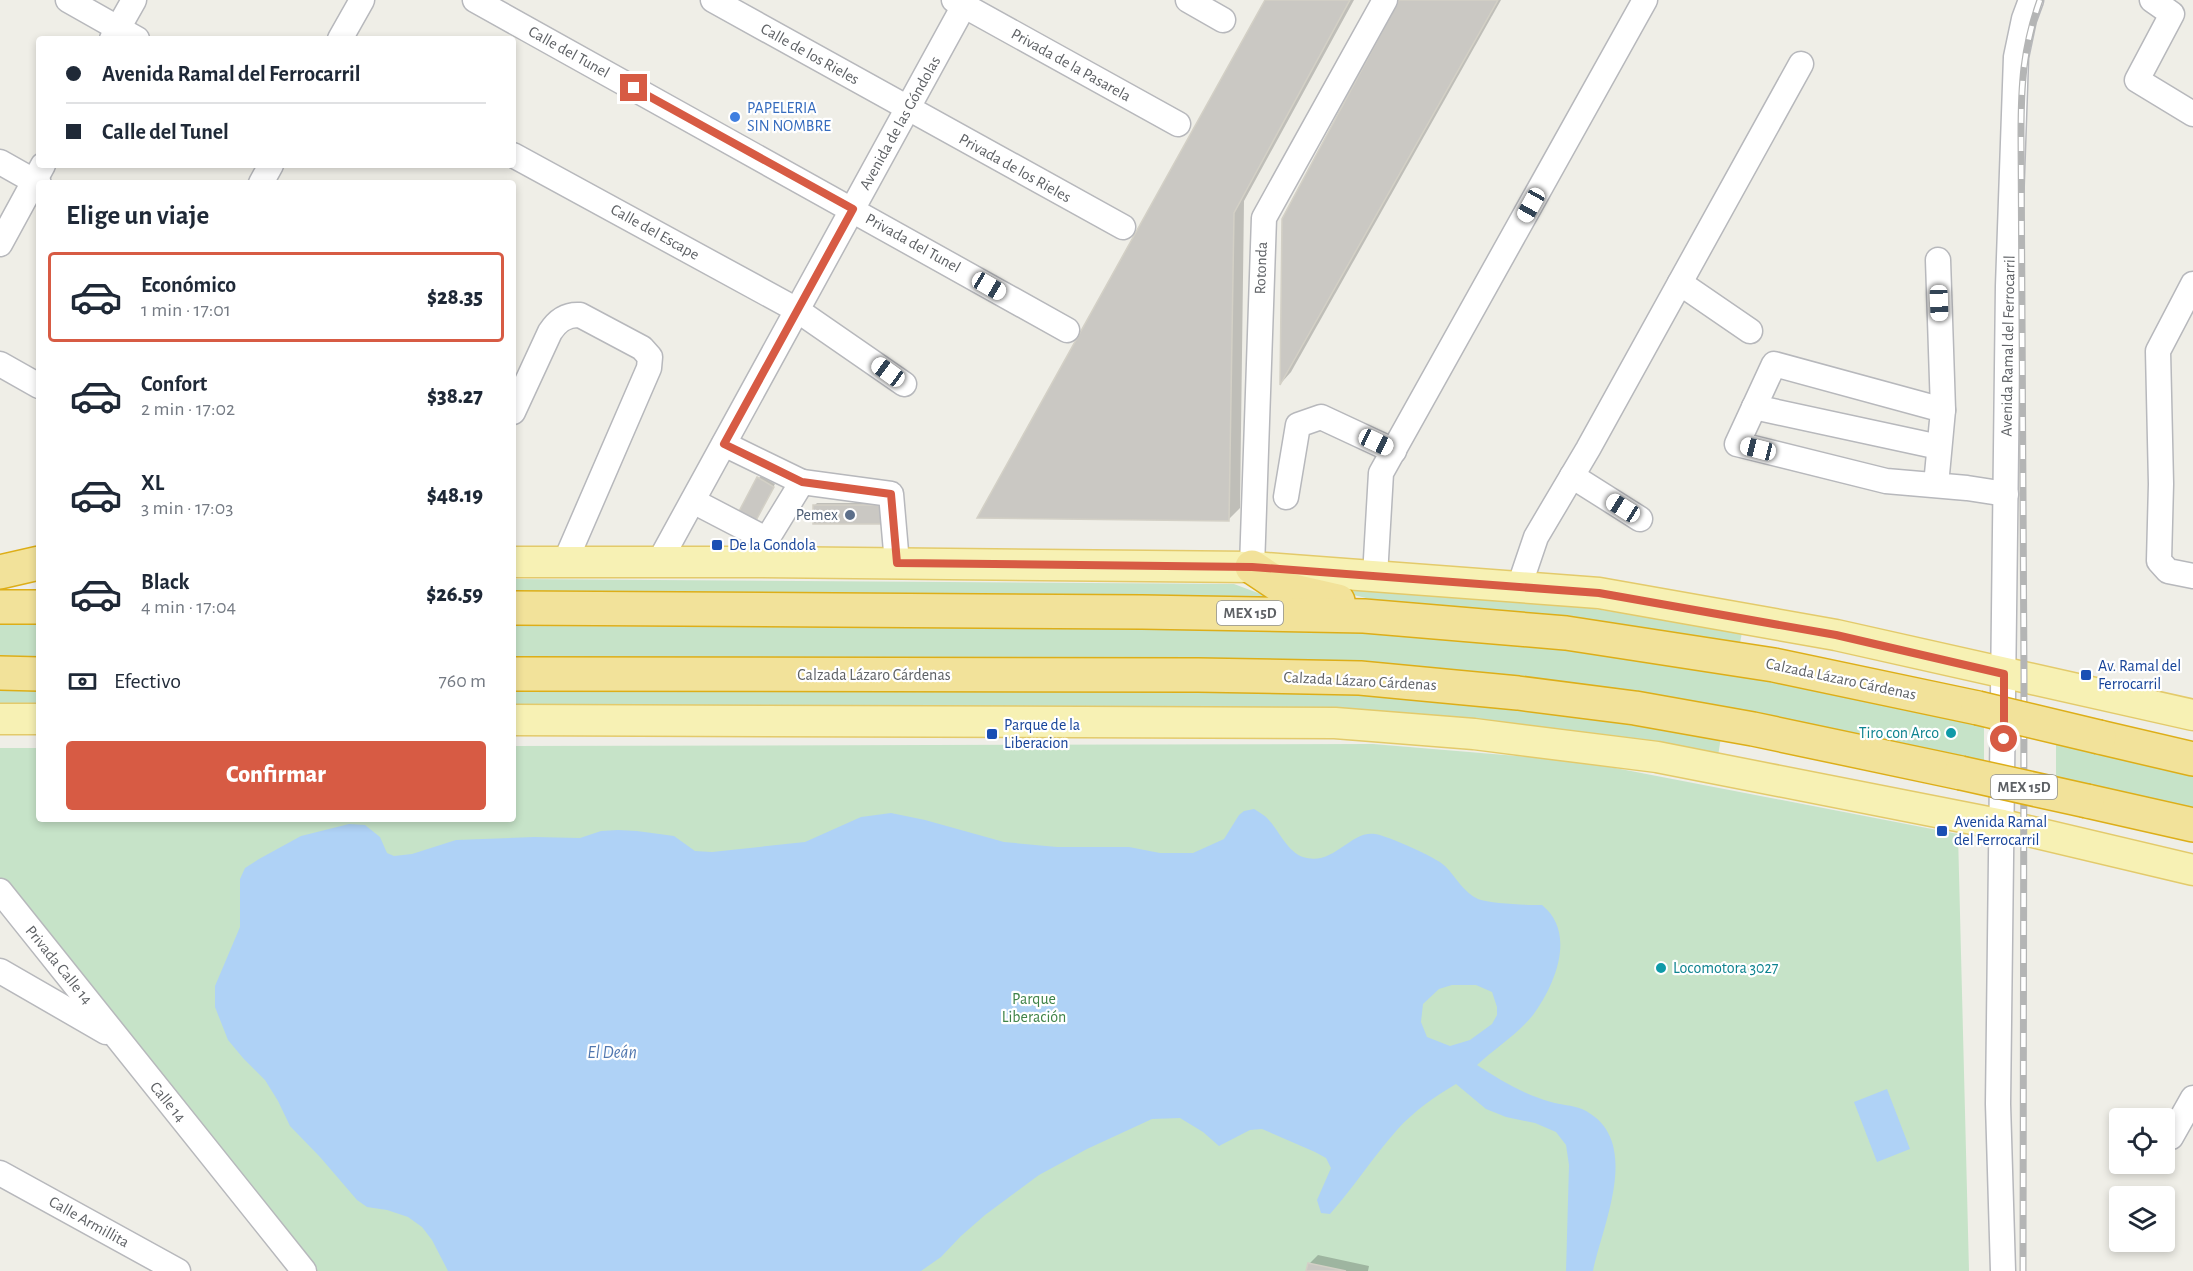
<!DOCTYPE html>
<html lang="es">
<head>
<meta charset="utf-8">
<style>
  body { margin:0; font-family:"Alegreya Sans",sans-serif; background:#f6f6f7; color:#1f2937; height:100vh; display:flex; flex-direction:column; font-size:22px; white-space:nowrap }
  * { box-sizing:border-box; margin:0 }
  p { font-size:20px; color:#747a83 }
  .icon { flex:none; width:33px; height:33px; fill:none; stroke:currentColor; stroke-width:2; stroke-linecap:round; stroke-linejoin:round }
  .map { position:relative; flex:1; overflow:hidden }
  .panel { position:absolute; left:36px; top:180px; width:480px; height:642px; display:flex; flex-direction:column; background:#fff; border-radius:6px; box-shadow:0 3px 9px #0003 }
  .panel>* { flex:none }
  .banner { position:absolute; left:36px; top:36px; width:480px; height:132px; border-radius:6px; box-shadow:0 3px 9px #0003; display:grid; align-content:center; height:132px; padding:0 30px; background:#fff }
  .tools { position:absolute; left:2109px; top:1108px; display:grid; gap:12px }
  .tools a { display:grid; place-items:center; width:66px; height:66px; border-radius:6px; background:#fff; box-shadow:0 3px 9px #0003; font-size:30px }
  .end { position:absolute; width:27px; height:27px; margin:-14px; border:8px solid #d75b44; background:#fff; box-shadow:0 0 0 3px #fff }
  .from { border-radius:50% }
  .car { position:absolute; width:18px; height:36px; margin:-18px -9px; border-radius:8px; box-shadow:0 0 4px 2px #0007; background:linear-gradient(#fff 24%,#345 0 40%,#fff 0 76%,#345 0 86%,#fff 0) }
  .banner b { display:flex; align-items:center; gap:21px; height:57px; font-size:22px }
  .banner b+b { border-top:2px solid #e0e1e3 }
  .banner i { width:15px; height:15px; background:#1f2937 }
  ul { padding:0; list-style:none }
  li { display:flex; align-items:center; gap:18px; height:90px; margin:0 12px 9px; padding:0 18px; border:3px solid transparent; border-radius:6px }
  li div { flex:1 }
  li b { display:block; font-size:22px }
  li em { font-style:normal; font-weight:800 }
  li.current { border-color:#d75b44 }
  li>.icon { width:54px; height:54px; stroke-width:1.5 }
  h2 { padding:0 30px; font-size:27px; line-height:72px }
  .pay { display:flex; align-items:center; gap:15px; height:66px; padding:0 30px; font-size:22px }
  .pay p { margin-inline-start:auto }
  .cta { display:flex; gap:12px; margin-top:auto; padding:12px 30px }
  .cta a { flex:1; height:69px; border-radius:6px; background:#d75b44; color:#fff; font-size:24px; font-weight:800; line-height:69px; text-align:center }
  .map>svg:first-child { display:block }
</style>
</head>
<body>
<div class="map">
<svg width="2193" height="1271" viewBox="0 0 2193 1271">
  <rect width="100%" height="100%" fill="#efeee7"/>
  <g fill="#c6e3c8">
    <path d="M513,579L1234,584L1290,605L513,601Z"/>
    <path d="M1299,582L1576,606L1742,632L1739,649L1425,612Z"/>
    <rect x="0" y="624" width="39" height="39"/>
    <path d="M513,626L1327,629L1508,640L1689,662L1984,724V763L1682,702L513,664Z"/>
    <rect x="0" y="689" width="39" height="21"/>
    <path d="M513,689L1327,691L1495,706L1721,737L1718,756L1495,722L513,709Z"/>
    <path d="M2056,739L2193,770V809L2056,778Z"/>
    <path d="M1373,744L1579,761L1958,834L1969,1271H308L0,883V748H39V819H513V746Z"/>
  </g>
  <g fill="#afd2f6" fill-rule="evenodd">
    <path d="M1254,809C1258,811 1262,814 1266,817C1278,828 1286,851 1303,857C1334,867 1350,830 1375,834C1388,836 1436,857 1445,866C1456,877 1464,893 1478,899C1491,904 1527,905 1542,905C1577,933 1555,985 1533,1015C1519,1033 1494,1049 1477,1065C1500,1080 1525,1095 1551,1102C1561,1105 1572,1105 1582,1109C1644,1138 1603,1223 1593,1271H1566L1569,1165L1566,1145L1556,1132L1535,1123L1506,1117L1486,1109L1456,1084C1434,1097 1414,1111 1397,1130C1373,1157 1354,1187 1330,1214L1321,1213L1317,1200L1331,1168L1326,1158L1315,1152L1262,1129L1250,1130L1219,1146L1203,1132L1180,1118L1152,1119L1087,1149L1039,1175L985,1215L961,1236L941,1257L921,1271H448L432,1240L422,1227L408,1217L387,1210L367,1207L357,1200L320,1157L290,1126L278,1101L265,1080L243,1058L228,1040L215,1007V986L240,927V879L245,868L259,859L301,836L349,824L365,825L380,837L387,853L394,856L412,854L456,840L534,837L580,838L601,831L618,830L637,831L674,836L695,851L712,852L805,842L861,817L891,813L925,820L1004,842L1057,847H1129L1160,853H1193L1224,839L1239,815L1244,811ZM1452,985H1476L1492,992L1497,1007V1015L1492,1024L1470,1040L1450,1046L1427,1037L1421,1022L1423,1004L1439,989Z"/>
    <path d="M1887,1089L1910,1149L1877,1162L1854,1102Z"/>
  </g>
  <g fill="#0003">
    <path d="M1267,0H1354L1244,201L1240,508L1229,519L980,516Z"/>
    <path d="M1401,0H1501L1291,372L1282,382Z"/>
    <path d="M761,476L775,484L754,522L759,478Z"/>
    <path d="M817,503H888L886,523L814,506Z"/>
    <path d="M1318,1255L1369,1266L1368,1271H1308L1309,1264Z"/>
  </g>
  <g fill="#cac8c3" stroke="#d3d0c6" stroke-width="1.5">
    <path d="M1265,0H1350L1234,213L1229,521L977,518Z"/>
    <path d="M1399,0H1498L1280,385L1282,219Z"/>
    <path d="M757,477L774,487L753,526L736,517Z"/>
    <rect x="813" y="505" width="74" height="19"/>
    <path d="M1308,1263L1346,1271H1306Z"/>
  </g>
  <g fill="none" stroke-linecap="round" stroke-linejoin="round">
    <defs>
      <g id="minor">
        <path d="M68,0L137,39"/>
        <path d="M475,0L1067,330"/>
        <path d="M713,0L1123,227"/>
        <path d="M954,0L1178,124"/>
        <path d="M1188,0L1223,20"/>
        <path d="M2152,0L2172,14L2137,80L2193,114"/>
        <path d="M112,39L134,0"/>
        <path d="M340,39L362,0"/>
        <path d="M513,155L797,310L904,384"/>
        <path d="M0,162L39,184"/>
        <path d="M261,183L271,165"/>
        <path d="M0,244L43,165"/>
        <path d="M1938,260L1943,410"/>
        <path d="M1680,283L1750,331"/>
        <path d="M2193,284L2158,351L2161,484L2159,561L2168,571L2193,576"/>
        <path d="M0,364L39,386"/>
        <path d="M1754,407L1939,447"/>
        <path d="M513,412L550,332C557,321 566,314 580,315L642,348L650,357L649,368L565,562"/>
        <path d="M724,444L802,482L753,562"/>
        <path d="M1572,476L1640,519"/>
        <path d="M802,482L891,494L897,563"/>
        <path d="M1936,485L1943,410L1774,364L1737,444L1886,481L1967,488L2006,494"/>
        <path d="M1286,497L1298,425L1321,417L1394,451"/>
        <path d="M693,501L768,540"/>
        <path d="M659,562L967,0"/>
        <path d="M1252,567L1264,218L1385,0"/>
        <path d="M1375,576L1381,473L1645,0"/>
        <path d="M1519,587L1536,537L1588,449L1801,64"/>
        <path d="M0,891L304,1271"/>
        <path d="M0,971L106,1032"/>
        <path d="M2171,1137L2193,1098"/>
        <path d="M0,1173L178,1271"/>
        <path d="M2003,1271L1998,1104L2008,286L2016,57L2024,19L2031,0"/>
      </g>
      <g id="major">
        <path d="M513,562H753L1252,567L1599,593L1836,635L2193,715"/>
        <path d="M0,719H39"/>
        <path d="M513,720L1335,723L1474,734L1657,757L2003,825L2193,870"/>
      </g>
      <g id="highway">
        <path d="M1252,567L1285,589L1338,601"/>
        <path d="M0,572L39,563"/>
        <path d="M0,607H39"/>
        <path d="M513,608L1142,612L1364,616L1566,633L1774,665L1978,708"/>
        <path d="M0,673L39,674"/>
        <path d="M513,674L1198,675L1360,678L1518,693L1635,708L1753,729L1961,773"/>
        <path d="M2099,737L2193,759"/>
        <path d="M2087,801L2193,825"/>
      </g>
    </defs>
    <use href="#minor" stroke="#b7b8bc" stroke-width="27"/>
    <use href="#major" stroke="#e3ca6b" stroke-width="33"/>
    <use href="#highway" stroke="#ddae18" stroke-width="36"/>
    <use href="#minor" stroke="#fff" stroke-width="24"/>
    <use href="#major" stroke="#f7f1b4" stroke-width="30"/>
    <use href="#highway" stroke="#f2e29a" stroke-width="33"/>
    <defs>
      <path id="rail" d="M2023,1271L2024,678L2021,135C2021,85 2023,48 2040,0"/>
    </defs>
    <use href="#rail" stroke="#b4b5b5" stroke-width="7"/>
    <use href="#rail" stroke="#fff" stroke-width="4.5" stroke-dasharray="14" stroke-linecap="butt"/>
    <defs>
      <g id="highway-bridge">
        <path d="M1978,708L2099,737"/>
        <path d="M1961,773L2087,801"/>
      </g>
    </defs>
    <use href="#highway-bridge" stroke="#ddae18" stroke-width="36" stroke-linecap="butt"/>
    <use href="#highway-bridge" stroke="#f2e29a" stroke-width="33"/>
  </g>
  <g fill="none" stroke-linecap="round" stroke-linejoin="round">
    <path stroke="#d75b44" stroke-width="8" d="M634,88L853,209L724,444L802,482L891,494L897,563L1252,567L1599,593L1836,635L2004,674V739"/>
  </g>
  <circle fill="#3f7fe0" stroke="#fff" stroke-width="2" cx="735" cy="117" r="6"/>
  <circle fill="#5c6f8a" stroke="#fff" stroke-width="2" cx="850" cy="515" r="6"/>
  <g fill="#1a4fb4" stroke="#fff" stroke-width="2">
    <rect x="711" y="539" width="12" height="12" rx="3"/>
    <rect x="2080" y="669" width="12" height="12" rx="3"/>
    <rect x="986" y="728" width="12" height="12" rx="3"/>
    <rect x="1936" y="825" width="12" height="12" rx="3"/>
  </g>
  <g fill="#0f9aa8" stroke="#fff" stroke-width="2">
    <circle cx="1951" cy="733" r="6"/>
    <circle cx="1661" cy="968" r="6"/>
  </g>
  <g text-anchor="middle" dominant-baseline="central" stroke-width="4.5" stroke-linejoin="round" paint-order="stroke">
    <g fill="#fff" stroke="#8e9093" stroke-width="1.5">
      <rect x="1217" y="601" width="66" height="24" rx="4.5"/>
      <rect x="1991" y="775" width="66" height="24" rx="4.5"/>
    </g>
    <g font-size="15" font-weight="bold" fill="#5e6165">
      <text x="1250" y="613">MEX 15D</text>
      <text x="2024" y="787">MEX 15D</text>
    </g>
    <g font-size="16" fill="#5e6165" stroke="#fff">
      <text transform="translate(569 52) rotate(29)">Calle del Tunel</text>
      <text transform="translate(810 54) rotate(29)">Calle de los Rieles</text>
      <text transform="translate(1071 65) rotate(29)">Privada de la Pasarela</text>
      <text transform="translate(900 123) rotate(-61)">Avenida de las Góndolas</text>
      <text transform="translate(1015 168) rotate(29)">Privada de los Rieles</text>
      <text transform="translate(655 232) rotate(29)">Calle del Escape</text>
      <text transform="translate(913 243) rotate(29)">Privada del Tunel</text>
      <text transform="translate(1261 268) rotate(-88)">Rotonda</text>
      <text transform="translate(2008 346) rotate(-89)">Avenida Ramal del Ferrocarril</text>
      <text x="874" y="675">Calzada Lázaro Cárdenas</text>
      <text transform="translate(1841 679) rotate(12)">Calzada Lázaro Cárdenas</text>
      <text transform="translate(1360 681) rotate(3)">Calzada Lázaro Cárdenas</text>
      <text transform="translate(59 965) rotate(51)">Privada Calle 14</text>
      <text transform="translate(168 1102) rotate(51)">Calle 14</text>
      <text transform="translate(89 1222) rotate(29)">Calle Armillita</text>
    </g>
    <g font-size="16" fill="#366cbe" stroke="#fff" text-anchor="start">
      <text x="747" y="108">PAPELERIA<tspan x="747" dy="18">SIN NOMBRE</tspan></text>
    </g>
    <g font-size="16" fill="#4e5e75" stroke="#fff" text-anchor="end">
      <text x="838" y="515">Pemex</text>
    </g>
    <g font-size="16" fill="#164399" stroke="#fff" text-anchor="start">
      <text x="729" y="545">De la Gondola</text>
      <text x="2098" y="666">Av. Ramal del<tspan x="2098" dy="18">Ferrocarril</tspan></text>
      <text x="1004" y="725">Parque de la<tspan x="1004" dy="18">Liberacion</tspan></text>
      <text x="1954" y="822">Avenida Ramal<tspan x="1954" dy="18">del Ferrocarril</tspan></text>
    </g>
    <g font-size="16" fill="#0d838f" stroke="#fff" text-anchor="end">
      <text x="1939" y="733">Tiro con Arco</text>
      <text x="1673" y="968" text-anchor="start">Locomotora 3027</text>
    </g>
    <g font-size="16" fill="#3f8348" stroke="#fff">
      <text x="1034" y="999">Parque<tspan x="1034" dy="18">Liberación</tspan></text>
    </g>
    <g font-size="18" font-style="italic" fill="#5178b0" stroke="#fff">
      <text x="612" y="1053">El Deán</text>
    </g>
  </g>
</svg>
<div class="tools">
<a><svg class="icon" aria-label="locate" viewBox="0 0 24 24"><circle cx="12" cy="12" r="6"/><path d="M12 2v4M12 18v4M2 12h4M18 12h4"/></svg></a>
<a><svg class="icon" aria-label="layers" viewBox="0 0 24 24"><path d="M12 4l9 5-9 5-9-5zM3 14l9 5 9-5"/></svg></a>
</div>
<i class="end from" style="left:2004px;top:739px"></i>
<i class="end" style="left:634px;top:88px"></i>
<i class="car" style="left:1531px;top:205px;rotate:209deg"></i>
<i class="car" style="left:989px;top:286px;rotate:120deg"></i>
<i class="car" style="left:1939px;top:303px;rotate:178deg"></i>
<i class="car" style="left:888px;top:372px;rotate:306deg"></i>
<i class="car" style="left:1376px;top:442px;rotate:115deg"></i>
<i class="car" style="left:1758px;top:449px;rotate:284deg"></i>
<i class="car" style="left:1623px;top:508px;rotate:302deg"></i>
<div class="banner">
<b><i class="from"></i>Avenida Ramal del Ferrocarril</b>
<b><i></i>Calle del Tunel</b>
</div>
<section class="panel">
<h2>Elige un viaje</h2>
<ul>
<li class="current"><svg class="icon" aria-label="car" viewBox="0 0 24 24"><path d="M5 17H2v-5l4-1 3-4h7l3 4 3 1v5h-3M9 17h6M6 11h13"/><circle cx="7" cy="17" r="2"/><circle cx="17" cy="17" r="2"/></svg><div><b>Económico</b><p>1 min · 17:01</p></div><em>$28.35</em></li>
<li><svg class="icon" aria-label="car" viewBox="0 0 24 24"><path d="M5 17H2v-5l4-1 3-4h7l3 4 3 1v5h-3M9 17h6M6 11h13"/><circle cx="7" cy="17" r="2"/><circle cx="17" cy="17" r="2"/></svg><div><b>Confort</b><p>2 min · 17:02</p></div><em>$38.27</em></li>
<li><svg class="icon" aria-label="car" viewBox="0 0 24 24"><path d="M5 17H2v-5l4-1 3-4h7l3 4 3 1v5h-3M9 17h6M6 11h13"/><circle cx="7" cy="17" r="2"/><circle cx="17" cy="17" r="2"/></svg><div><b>XL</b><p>3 min · 17:03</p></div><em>$48.19</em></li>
<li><svg class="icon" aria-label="car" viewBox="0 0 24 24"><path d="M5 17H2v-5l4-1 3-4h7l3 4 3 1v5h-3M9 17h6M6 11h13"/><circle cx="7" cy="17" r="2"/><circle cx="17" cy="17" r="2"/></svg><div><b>Black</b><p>4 min · 17:04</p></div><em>$26.59</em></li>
</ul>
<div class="pay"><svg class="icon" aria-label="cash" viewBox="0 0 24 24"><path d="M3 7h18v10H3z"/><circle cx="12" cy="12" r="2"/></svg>Efectivo<p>760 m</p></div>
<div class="cta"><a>Confirmar</a></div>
</section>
</div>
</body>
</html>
